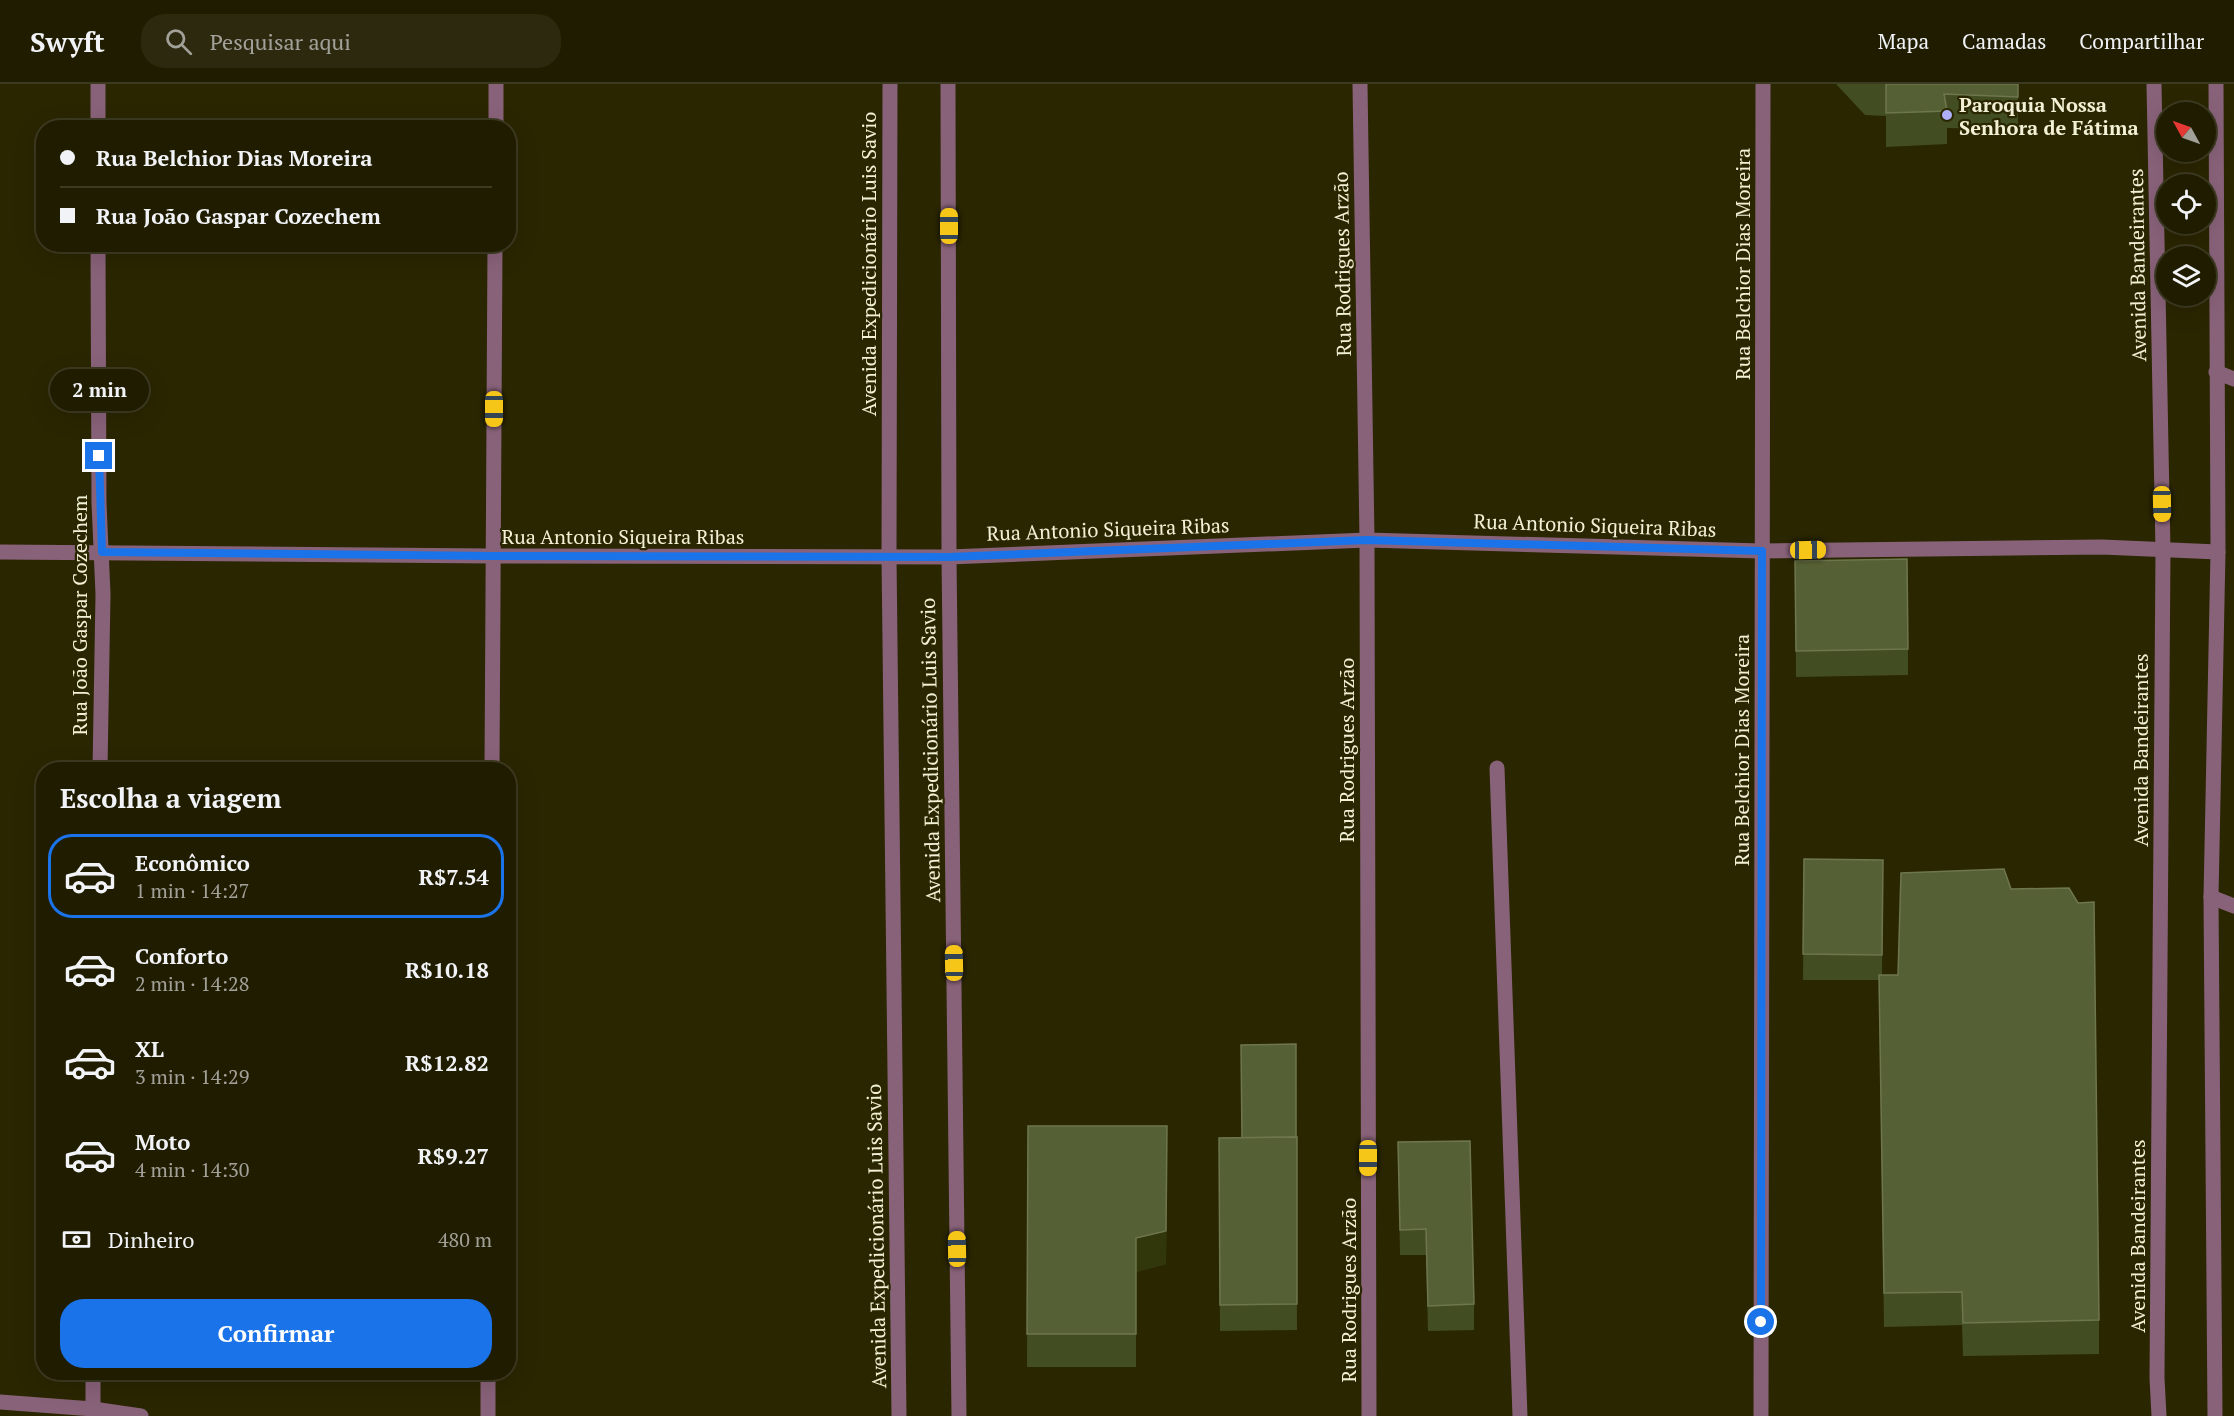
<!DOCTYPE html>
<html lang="pt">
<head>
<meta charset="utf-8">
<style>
  body { margin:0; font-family:"PT Serif",serif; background:#2d290f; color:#f1f3f6; height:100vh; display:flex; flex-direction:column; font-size:22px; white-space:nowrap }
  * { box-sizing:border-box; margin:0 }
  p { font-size:20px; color:#a2a199 }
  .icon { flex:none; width:33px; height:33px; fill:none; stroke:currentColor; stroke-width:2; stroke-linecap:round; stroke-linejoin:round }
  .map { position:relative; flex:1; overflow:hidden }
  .sheet { position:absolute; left:36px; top:678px; width:480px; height:618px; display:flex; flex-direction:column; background:#201c00; border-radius:24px; box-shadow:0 6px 24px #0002,0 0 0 2px #3d3a22 }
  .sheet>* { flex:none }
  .top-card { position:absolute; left:36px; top:36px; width:480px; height:132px; border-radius:24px; box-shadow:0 6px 24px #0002,0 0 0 2px #3d3a22; display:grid; align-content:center; height:132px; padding:0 24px; background:#201c00 }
  .needle { width:39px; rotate:310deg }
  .tools { position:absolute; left:2156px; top:18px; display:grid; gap:12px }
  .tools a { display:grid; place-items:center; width:60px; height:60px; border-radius:50%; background:#201c00; box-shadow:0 6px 24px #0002,0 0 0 2px #3d3a22; font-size:30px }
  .end { position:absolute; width:27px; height:27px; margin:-14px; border:8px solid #1a73e8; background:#fff; box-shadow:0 0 0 3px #fff }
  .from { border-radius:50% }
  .bubble { position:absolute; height:42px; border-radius:21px; background:#201c00; box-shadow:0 6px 24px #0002,0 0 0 2px #3d3a22; font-size:20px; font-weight:600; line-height:42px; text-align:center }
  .car { position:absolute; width:18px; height:36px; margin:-18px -9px; border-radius:8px; box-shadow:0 0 4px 2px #0007; background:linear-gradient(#f5c518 24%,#345 0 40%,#f5c518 0 76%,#345 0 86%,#f5c518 0) }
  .top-card b { display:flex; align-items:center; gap:21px; height:57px; font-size:22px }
  .top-card b+b { border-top:2px solid #3d3a22 }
  .top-card i { width:15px; height:15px; background:#f1f3f6 }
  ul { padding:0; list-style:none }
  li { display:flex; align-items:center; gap:18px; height:84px; margin:0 12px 9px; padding:0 12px; border:3px solid transparent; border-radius:24px }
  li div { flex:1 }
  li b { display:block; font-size:22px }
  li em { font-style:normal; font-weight:600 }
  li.selected { border-color:#1a73e8 }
  li>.icon { width:54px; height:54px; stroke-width:1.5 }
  h2 { padding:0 24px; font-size:27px; line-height:72px }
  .pay { display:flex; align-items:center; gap:15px; height:66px; padding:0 24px; font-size:22px }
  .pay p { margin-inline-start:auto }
  .action { display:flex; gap:12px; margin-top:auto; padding:12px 24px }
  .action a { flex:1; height:69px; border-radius:24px; background:#1a73e8; color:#fff; font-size:24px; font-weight:600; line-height:69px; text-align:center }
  header { display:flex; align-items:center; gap:36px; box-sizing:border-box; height:84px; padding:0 30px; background:#201c00; border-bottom:2px solid #3d3a22 }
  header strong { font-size:28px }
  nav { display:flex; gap:33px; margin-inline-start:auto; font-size:21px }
  .search { width:420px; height:54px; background:#2d290f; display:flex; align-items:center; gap:15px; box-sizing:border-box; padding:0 21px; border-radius:24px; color:#a2a199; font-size:22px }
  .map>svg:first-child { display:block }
</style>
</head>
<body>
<header>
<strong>Swyft</strong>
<div class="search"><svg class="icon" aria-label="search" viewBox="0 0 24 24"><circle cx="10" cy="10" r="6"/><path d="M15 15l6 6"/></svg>Pesquisar aqui</div>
<nav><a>Mapa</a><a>Camadas</a><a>Compartilhar</a></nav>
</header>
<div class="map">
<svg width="2234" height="1332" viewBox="0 0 2234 1332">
  <rect width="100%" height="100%" fill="#2a2600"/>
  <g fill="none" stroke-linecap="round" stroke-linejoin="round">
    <g stroke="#886279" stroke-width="15">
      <path d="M98,0V44"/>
      <path d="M890,0L889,473L899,1332"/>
      <path d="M948,0L949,473L959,1332"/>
      <path d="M1360,0L1367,456L1369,1332"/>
      <path d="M2154,0L2163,467L2157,1294L2159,1332"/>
      <path d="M496,44V0"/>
      <path d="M98,160L99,419L103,510L100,686"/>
      <path d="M2216,288L2234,295"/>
      <path d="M0,468L493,472L949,473L1367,456L1762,467L2102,463L2218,468"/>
      <path d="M1497,684L1520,1332"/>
      <path d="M492,686L495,160"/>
      <path d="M2211,813L2234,822"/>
      <path d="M0,1318L93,1325L141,1332"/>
      <path d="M93,1325V1288"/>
      <path d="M488,1332V1288"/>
      <path d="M1761,1332L1763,0"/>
      <path d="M2215,1332L2211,813L2218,468L2216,0"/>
    </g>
  </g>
  <g fill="#424e21">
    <path d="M1836,0H2018V46L1947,44V60L1886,63V32L1865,31Z"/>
    <path d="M1795,477L1908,565V591L1796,593Z"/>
    <path d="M1804,775L1883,776L1882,891L2099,1236V1270L1963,1272L1962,1241L1884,1243L1879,896H1803Z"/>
    <path d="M1296,960L1297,1246L1220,1247L1219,1054H1242Z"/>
    <path d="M1028,1042L1167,1076L1166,1180L1136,1188V1283H1027Z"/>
    <path d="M1398,1058L1474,1220V1246L1428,1247L1426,1171H1400Z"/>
  </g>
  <path fill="#31370b" d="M1167,1042L1166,1180L1136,1188V1283V1154Z"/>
  <g fill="#556034" stroke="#6e764d" stroke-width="1.5">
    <path d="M1886,0H2018V13L1944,10L1947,27L1886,29Z"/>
    <path d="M1907,475L1908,565L1796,567L1795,477Z"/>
    <path d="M1804,775L1883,776L1882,871L1803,870Z"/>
    <path d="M2004,785L2011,805L2069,804L2078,819L2094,818L2099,1236L1963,1239L1962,1208L1884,1209L1879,891H1898L1901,789Z"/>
    <path d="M1296,960V1053L1242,1054L1241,961Z"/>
    <path d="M1028,1042H1167L1166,1147L1136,1154V1250H1027Z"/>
    <path d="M1297,1053V1220L1220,1221L1219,1054Z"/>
    <path d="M1470,1057L1474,1220L1428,1222L1426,1145L1400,1146L1398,1058Z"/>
  </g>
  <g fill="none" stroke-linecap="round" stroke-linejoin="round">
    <path stroke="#1a73e8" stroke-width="8" d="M99,372L102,468L493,472L949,473L1367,456L1762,467L1761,1238"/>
  </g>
  <circle fill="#adaffb" stroke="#2a2600" stroke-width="2" cx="1947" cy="31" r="6"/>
  <g text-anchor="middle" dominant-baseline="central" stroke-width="4.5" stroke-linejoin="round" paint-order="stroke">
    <g font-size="20" font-weight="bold" fill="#f2f0d5" stroke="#2a2600" text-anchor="start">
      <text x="1959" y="20">Paroquia Nossa<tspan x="1959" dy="23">Senhora de Fátima</tspan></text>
    </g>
    <g font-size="20" fill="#f2f0d5" stroke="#2a2600">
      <text transform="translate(868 180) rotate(-90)">Avenida Expedicionário Luis Savio</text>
      <text transform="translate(1342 180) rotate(-91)">Rua Rodrigues Arzão</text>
      <text transform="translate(1742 180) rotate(-90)">Rua Belchior Dias Moreira</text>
      <text transform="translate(2137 181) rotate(-91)">Avenida Bandeirantes</text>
      <text transform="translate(1595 441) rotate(2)">Rua Antonio Siqueira Ribas</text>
      <text transform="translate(1108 445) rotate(-2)">Rua Antonio Siqueira Ribas</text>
      <text x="623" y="452">Rua Antonio Siqueira Ribas</text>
      <text transform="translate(79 531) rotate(-90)">Rua João Gaspar Cozechem</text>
      <text transform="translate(930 666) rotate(-91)">Avenida Expedicionário Luis Savio</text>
      <text transform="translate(1346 666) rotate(-90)">Rua Rodrigues Arzão</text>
      <text transform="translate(1741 666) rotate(-90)">Rua Belchior Dias Moreira</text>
      <text transform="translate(2140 666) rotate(-90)">Avenida Bandeirantes</text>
      <text transform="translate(876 1152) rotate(-91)">Avenida Expedicionário Luis Savio</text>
      <text transform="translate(2137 1152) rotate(-90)">Avenida Bandeirantes</text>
      <text transform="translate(1348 1206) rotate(-90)">Rua Rodrigues Arzão</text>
    </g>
  </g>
</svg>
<div class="tools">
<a><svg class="needle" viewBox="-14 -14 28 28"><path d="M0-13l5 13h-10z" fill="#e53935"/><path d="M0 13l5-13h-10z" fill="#a2a199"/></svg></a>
<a><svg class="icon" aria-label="locate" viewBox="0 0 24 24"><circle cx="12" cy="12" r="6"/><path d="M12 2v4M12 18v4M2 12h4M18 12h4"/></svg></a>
<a><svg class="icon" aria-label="layers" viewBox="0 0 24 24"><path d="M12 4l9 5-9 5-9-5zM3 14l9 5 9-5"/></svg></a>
</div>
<i class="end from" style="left:1761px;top:1238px"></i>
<i class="end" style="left:99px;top:372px"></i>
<div class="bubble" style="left:50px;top:285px;width:99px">2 min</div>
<i class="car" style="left:949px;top:142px;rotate:0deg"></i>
<i class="car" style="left:494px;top:325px;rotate:180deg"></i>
<i class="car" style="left:2162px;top:420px;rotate:179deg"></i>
<i class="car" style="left:1808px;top:466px;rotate:89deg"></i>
<i class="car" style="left:954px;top:879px;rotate:359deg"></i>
<i class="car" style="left:1368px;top:1074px;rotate:180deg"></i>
<i class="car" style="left:957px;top:1165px;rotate:359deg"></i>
<div class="top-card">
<b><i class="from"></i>Rua Belchior Dias Moreira</b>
<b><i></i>Rua João Gaspar Cozechem</b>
</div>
<section class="sheet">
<h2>Escolha a viagem</h2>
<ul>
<li class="selected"><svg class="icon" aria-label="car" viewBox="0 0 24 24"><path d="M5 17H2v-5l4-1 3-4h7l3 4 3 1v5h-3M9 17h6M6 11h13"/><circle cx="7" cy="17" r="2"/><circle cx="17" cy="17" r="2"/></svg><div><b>Econômico</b><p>1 min · 14:27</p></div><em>R$7.54</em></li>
<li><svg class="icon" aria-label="car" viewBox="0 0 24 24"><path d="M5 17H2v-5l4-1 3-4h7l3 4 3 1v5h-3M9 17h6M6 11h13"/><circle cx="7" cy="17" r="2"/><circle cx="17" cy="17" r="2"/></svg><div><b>Conforto</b><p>2 min · 14:28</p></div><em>R$10.18</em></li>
<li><svg class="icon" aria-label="car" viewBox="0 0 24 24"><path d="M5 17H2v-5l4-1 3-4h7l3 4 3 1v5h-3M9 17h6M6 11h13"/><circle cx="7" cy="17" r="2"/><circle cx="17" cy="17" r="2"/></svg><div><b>XL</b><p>3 min · 14:29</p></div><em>R$12.82</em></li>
<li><svg class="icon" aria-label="car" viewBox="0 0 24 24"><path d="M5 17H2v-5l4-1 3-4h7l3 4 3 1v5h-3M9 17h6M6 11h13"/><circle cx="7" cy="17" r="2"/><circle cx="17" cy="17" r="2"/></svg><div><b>Moto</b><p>4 min · 14:30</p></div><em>R$9.27</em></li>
</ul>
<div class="pay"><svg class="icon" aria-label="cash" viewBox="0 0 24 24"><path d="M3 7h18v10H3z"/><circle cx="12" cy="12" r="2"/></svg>Dinheiro<p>480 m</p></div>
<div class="action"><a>Confirmar</a></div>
</section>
</div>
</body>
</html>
